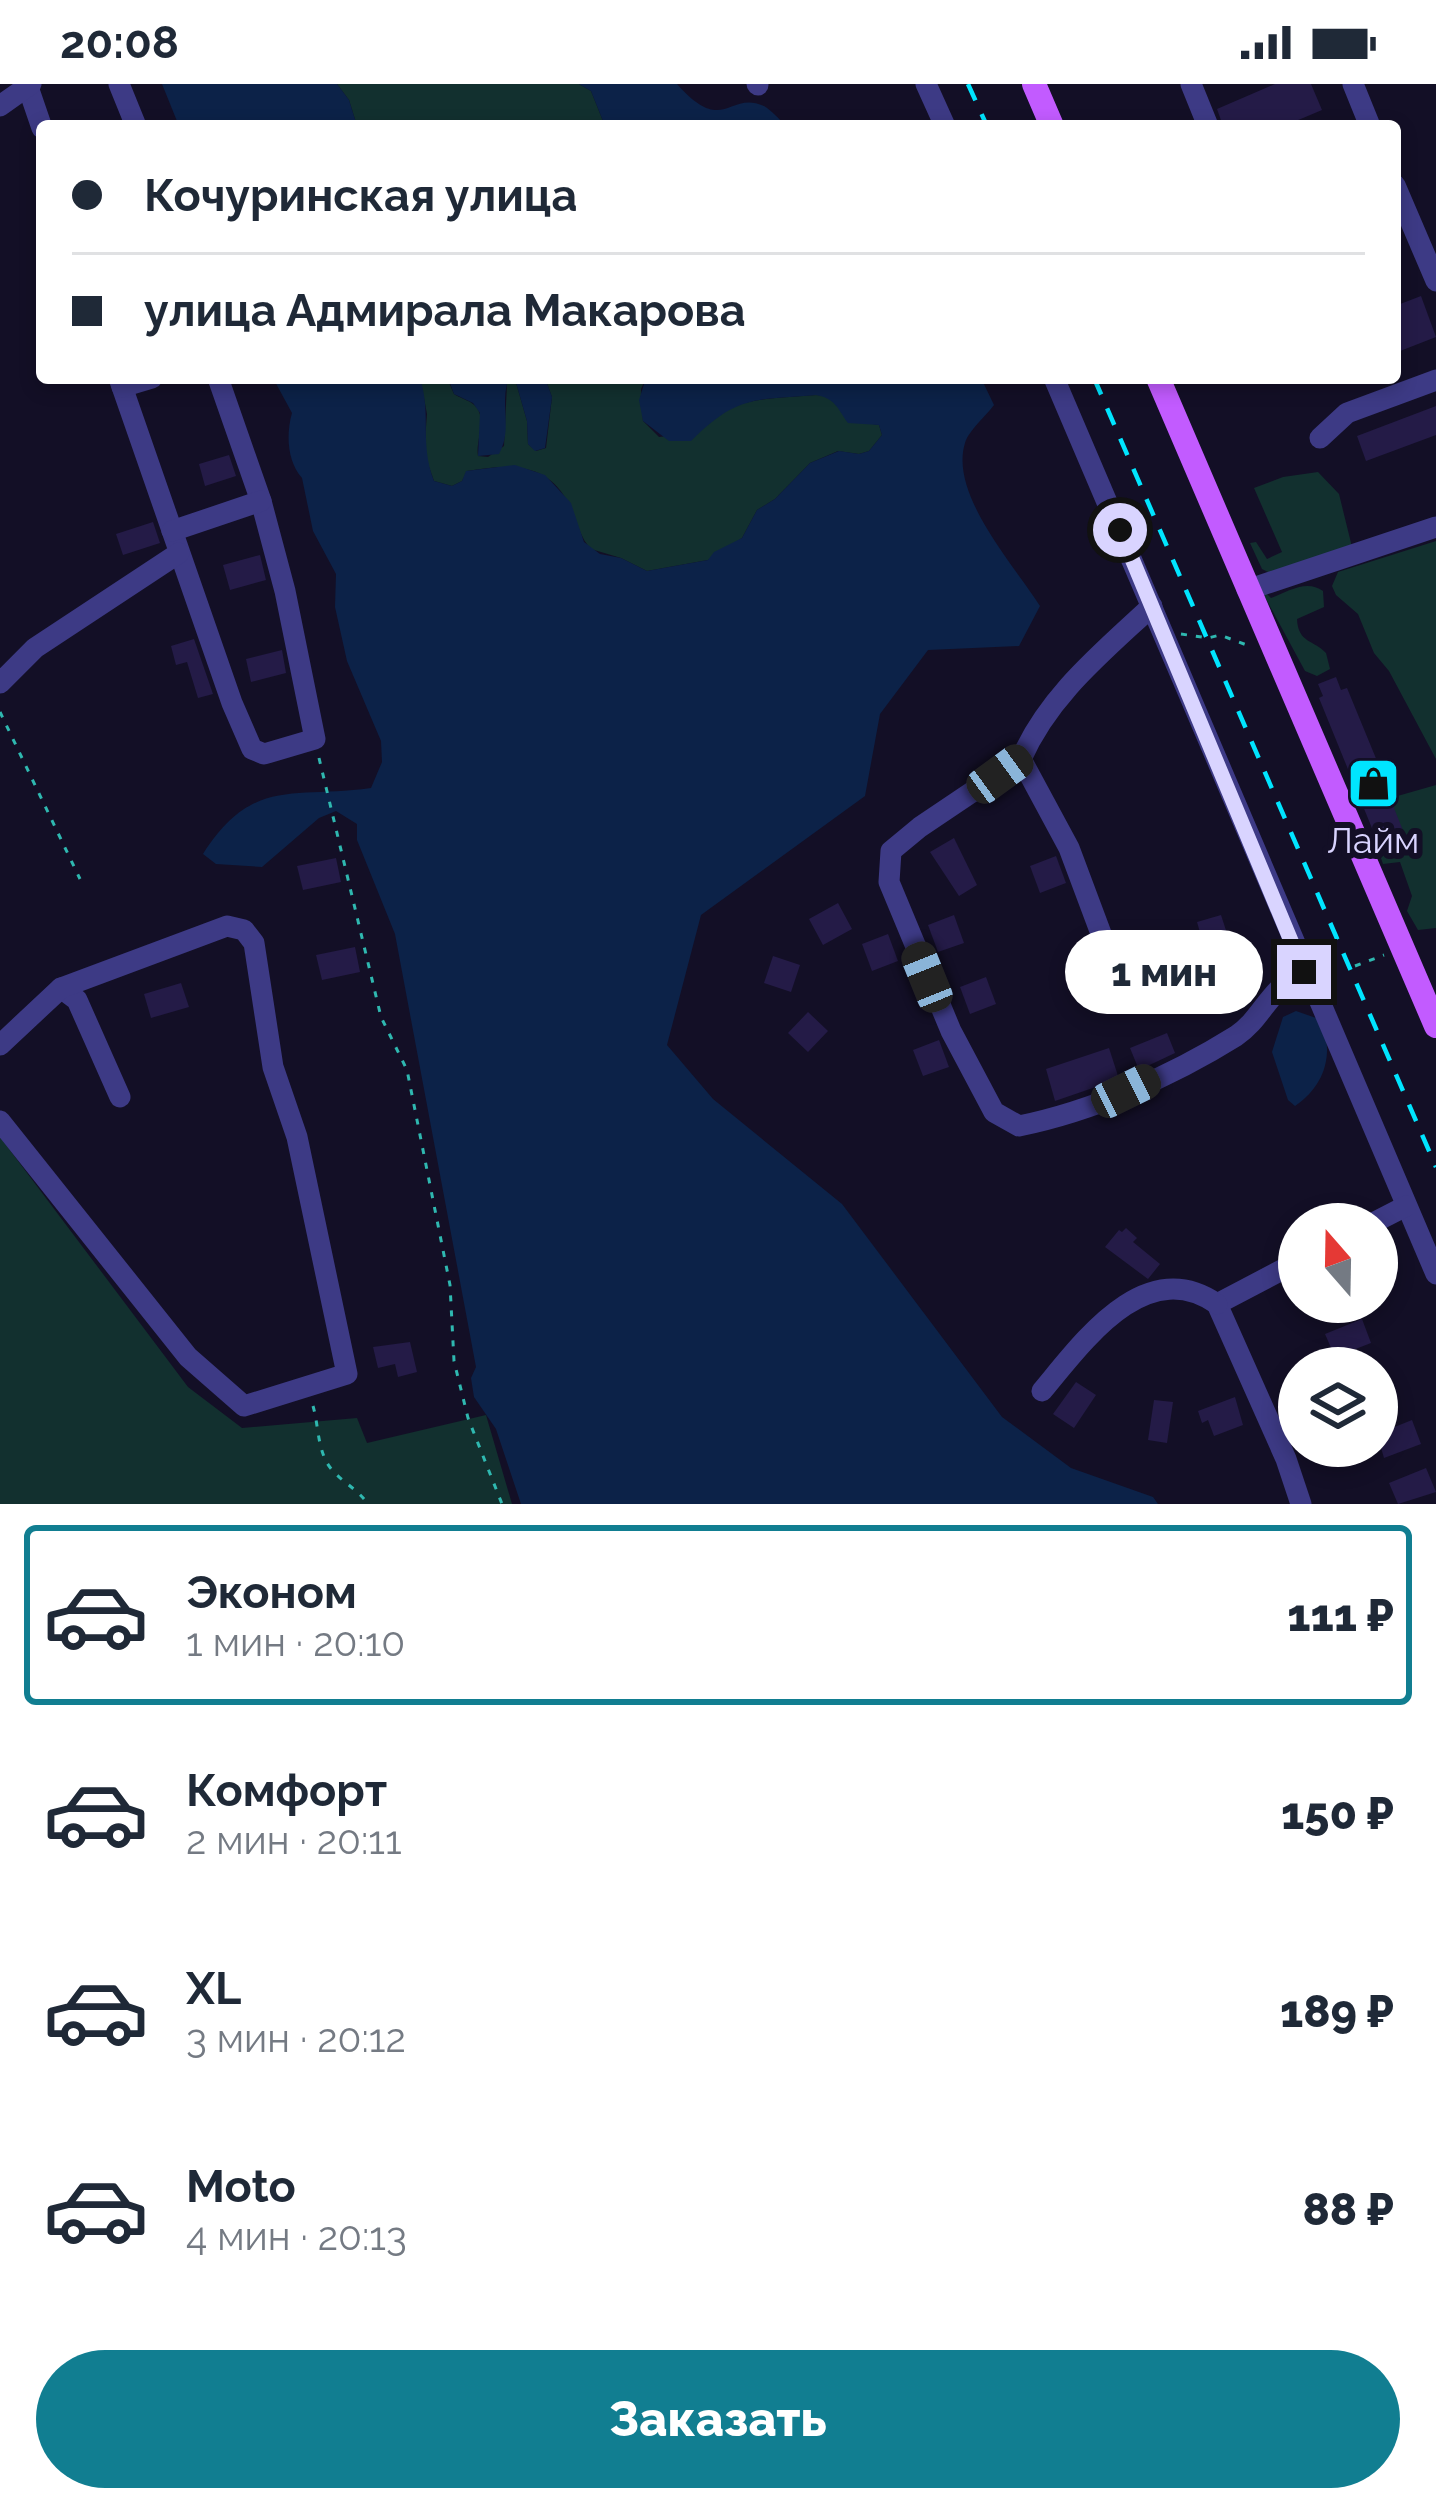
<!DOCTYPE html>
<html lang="ru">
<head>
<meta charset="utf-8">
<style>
  body { margin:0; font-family:Raleway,sans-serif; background:#f2f2f3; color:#1f2937; height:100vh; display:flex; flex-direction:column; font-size:45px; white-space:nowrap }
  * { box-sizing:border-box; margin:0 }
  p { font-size:39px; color:#747a83 }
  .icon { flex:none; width:66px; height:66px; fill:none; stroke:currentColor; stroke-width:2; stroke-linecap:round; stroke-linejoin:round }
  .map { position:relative; height:1420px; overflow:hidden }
  .details { display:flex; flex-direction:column; background:#fff; flex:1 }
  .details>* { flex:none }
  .banner { position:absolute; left:36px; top:36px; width:1365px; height:264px; border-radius:12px; box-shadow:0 6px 18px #0003; display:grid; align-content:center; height:264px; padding:0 36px; background:#fff }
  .needle { width:78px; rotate:340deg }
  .fabs { position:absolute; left:1278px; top:1119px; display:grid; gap:24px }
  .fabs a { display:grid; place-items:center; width:120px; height:120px; border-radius:50%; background:#fff; box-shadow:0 6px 18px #0003; font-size:60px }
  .end { position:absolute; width:54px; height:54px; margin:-27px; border:15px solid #d9d4ff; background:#111; box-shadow:0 0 0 6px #111 }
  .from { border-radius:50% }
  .bubble { position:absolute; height:84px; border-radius:42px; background:#fff; box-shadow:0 6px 18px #0003; font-size:39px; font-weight:800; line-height:84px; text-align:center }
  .car { position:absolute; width:36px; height:72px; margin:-36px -18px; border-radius:15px; box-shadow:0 0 9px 3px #0007; background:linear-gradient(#222 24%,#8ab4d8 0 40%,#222 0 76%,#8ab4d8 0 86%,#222 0) }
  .banner b { display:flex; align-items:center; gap:42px; height:114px; font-size:45px }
  .banner b+b { border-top:3px solid #e0e1e3 }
  .banner i { width:30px; height:30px; background:#1f2937 }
  ul { padding:21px 0 0; list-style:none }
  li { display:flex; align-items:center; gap:36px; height:180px; margin:0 24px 18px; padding:0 12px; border:6px solid transparent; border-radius:12px }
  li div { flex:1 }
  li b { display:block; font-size:45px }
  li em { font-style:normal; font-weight:800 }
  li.on { border-color:#117e91 }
  li>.icon { width:108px; height:108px; stroke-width:1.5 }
  .primary-button { display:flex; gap:24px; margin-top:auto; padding:24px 36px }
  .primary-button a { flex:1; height:138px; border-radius:72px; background:#117e91; color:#fff; font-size:48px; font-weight:800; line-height:138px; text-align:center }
  .status { display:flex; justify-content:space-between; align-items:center; height:84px; padding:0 60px; background:#fff; direction:ltr }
  .status svg { height:33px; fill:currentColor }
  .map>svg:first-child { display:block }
</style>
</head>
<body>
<div class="status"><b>20:08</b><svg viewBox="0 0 49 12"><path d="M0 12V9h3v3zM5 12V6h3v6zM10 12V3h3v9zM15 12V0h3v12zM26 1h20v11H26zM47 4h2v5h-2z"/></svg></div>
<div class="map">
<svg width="1436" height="1420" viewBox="0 0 1436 1420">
  <rect width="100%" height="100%" fill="#130f26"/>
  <g fill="#12302f">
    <path d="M337,0H579L591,7L605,42H357L349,16Z"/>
    <path d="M420,294H447L454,310C460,314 468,316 473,320C489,332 475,357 478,372L488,373L504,362L507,300L515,295L527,337L528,360L536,367L546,364L552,313L545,294H646L641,305L643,337L659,353L698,349C728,311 773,315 816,311L827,312C854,335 842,335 879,341L882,351L869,367L859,370L838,367L810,379L775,415L757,426L742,454L708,476L647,487L621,474L591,465C580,454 576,435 569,421C549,377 508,380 467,387L462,397L452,402L434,397L424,369L427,330Z"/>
    <path d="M1318,388L1339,410L1352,463L1270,489L1262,485L1250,459L1256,458L1267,475L1282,468L1254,404L1283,393Z"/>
    <path d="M1436,457V675L1389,587L1374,569L1358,530L1336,511L1332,502L1338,488Z"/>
    <path d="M1259,502L1271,514C1288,508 1306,495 1323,507L1324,523L1297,535C1298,559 1314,556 1326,569L1330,585L1317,592L1305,587Z"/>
    <path d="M1436,701V844L1418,846L1407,827L1412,812L1400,778L1383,780L1381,774L1404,749L1387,715Z"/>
    <path d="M0,1053L188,1303L242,1344L357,1334L367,1359L486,1331L512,1420H0Z"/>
  </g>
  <g fill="#0c2248">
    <path d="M162,0H337L349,16L357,42H179Z"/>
    <path d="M579,0H677C724,53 728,6 764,22C771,26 780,36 786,42H713L694,38L675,42H605L591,7Z"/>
    <path d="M273,294H420C432,332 419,357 434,397L452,402L462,397L466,387L515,381L545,391L571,419L584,458L600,470L621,474L647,487L708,476L714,468L742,454L757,426L775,415L810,379L839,367L859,370L869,367L882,351L879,341L848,339C838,325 835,314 816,311C755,316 737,311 691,357H669L643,337L639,316L646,294H910L915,298V294H981L994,321C986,332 969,346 965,359C949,410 1014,481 1040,522L1019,562L928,566L880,630L865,712L701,831L667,961L713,1015L842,1120L1002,1333L1071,1384L1153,1413L1158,1420H521L496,1345L474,1313L471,1294L476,1283L395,850L357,756V740L336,727L319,734L262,783L216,780L203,770C252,692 295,715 371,704L382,678L381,657L347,577L335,523L336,490L313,447L302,394C287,377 286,350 292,329Z"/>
    <path d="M448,294H545L552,313L545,364L535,367L528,360L527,337L515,295L507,300C501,324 512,347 499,370L478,372L480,329L473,319L454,310Z"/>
    <path d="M1296,927L1319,935C1336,967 1325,1002 1295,1022L1288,1016L1272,968L1283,933Z"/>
  </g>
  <g fill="#241b47">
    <path d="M1275,0H1311L1322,26L1284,42H1223L1217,25Z"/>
    <path d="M1421,212L1436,253L1395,269V222Z"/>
    <path d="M1436,322V351L1366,377L1357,352Z"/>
    <path d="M229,371L236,392L205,402L199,380Z"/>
    <path d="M153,438L160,459L123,471L116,450Z"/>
    <path d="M260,471L266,496L230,506L223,481Z"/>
    <path d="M194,555L213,610L198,614L187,578L176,581L171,562Z"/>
    <path d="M282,566L286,589L251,598L246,575Z"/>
    <path d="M1336,593L1341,606L1347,604L1382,689L1386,687L1396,711L1390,714L1404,749L1378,759L1319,614L1323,612L1318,600Z"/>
    <path d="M954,754L977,801L959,812L930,768Z"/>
    <path d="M1056,772L1066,799L1040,809L1030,782Z"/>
    <path d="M336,774L341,798L303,806L297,782Z"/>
    <path d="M838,819L852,845L823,861L809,835Z"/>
    <path d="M954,831L964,859L938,868L928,841Z"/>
    <path d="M1221,831L1233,868L1208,876L1197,838Z"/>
    <path d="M888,850L898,877L872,887L862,860Z"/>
    <path d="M355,863L360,888L322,896L316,871Z"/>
    <path d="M773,872L800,881L791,908L764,899Z"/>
    <path d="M986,893L996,920L970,930L960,903Z"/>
    <path d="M181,899L189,923L151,934L144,910Z"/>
    <path d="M808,928L828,947L808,968L788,949Z"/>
    <path d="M1167,949L1175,969L1139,986L1130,964Z"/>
    <path d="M939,956L949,983L923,992L913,966Z"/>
    <path d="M1109,964L1119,995L1055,1017L1046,985Z"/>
    <path d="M1126,1144L1137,1154L1133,1158L1160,1180L1148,1195L1105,1163L1119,1146L1122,1148Z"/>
    <path d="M1362,1235L1371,1259L1335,1273L1325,1250Z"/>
    <path d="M410,1258L417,1288L398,1293L395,1280L378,1284L373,1263Z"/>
    <path d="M1076,1298L1096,1311L1074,1344L1053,1330Z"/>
    <path d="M1235,1313L1243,1341L1214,1352L1208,1336L1202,1339L1198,1327Z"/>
    <path d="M1154,1316L1173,1318L1167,1359L1148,1356Z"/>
    <path d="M1412,1336L1421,1360L1384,1374L1377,1350Z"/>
    <path d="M1426,1384L1436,1408L1398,1420L1389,1399Z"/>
  </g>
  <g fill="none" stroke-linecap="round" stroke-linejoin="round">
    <g stroke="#2fb8b0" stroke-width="3" stroke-dasharray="6 9" stroke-linecap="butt">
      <path d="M1181,550L1208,554L1220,551L1252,563"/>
      <path d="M0,628L80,795"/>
      <path d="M319,674L381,933L407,986L450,1201L454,1277L468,1334L502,1420"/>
      <path d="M1355,882L1384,871"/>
      <path d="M313,1322C319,1342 317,1370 333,1387C344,1399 357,1405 368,1420"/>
    </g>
    <g stroke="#3d3a85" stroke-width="21">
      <path d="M119,0L136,42"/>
      <path d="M757,0L758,1"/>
      <path d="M926,0L945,42"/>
      <path d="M1191,0L1208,42"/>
      <path d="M1353,0L1370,42"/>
      <path d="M28,3L42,44"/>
      <path d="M0,22L31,0"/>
      <path d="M1395,101L1436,197"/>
      <path d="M119,294L232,619L252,665L264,670L315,655L285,507L261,417L218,294"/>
      <path d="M1054,294C1183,592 1306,892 1436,1190"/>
      <path d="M122,303L152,294"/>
      <path d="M1320,354L1347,329L1436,296"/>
      <path d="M172,447L261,417"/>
      <path d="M1247,506L1436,443"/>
      <path d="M0,599L35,564L179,469"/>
      <path d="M1021,675L920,743L891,767L889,798L951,947L994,1028L1019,1042C1093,1027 1172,992 1236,952C1263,934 1267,906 1303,888"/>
      <path d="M1112,879L1069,764L1021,675C1049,611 1103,568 1152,522"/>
      <path d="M61,904L77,916L120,1013"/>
      <path d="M0,961L61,904L227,842L244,846L254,859L273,983L297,1053L347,1290L244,1322L188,1273L0,1037"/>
      <path d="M1371,1140L1406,1122"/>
      <path d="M1299,1177L1217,1220L1286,1375L1301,1420"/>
      <path d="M1042,1307C1083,1258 1145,1170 1217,1220"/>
    </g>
    <g stroke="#c25bff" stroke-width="24">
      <path d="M1034,0L1052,42"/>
      <path d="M1158,294L1436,942"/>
    </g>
    <g stroke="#00e5ff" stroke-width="4.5" stroke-dasharray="18 15" stroke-linecap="butt">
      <path d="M968,0L987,42"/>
      <path d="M1094,294L1436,1083"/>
    </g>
  </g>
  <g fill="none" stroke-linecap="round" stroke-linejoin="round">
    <path stroke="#d9d4ff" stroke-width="15" d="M1120,446L1304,888"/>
  </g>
  <defs>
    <symbol id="shop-square" viewBox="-11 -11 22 22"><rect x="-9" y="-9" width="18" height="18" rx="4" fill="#00e5ff" stroke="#130f26"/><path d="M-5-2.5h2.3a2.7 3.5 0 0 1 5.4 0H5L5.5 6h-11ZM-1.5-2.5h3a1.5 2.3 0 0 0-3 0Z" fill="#111"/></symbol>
  </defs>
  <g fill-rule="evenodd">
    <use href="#shop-square" x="1344" y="670" width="59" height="59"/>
  </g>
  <g text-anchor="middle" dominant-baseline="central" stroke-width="12" stroke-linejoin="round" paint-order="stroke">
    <g font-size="36" fill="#d9d4ff" stroke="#130f26">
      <text x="1373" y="756">Лайм</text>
    </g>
  </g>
</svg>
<div class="fabs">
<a><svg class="needle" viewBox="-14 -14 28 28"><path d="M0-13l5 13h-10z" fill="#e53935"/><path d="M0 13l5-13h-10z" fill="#747a83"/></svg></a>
<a><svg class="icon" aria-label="layers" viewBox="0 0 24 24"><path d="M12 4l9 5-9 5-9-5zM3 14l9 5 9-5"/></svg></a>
</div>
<i class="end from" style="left:1120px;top:446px"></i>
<i class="end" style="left:1304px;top:888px"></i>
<div class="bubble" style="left:1065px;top:846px;width:198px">1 мин</div>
<i class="car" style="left:1000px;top:690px;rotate:54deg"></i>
<i class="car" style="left:927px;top:893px;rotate:338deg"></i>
<i class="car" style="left:1126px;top:1007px;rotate:64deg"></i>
<div class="banner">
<b><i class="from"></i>Кочуринская улица</b>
<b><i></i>улица Адмирала Макарова</b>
</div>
</div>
<section class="details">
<ul>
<li class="on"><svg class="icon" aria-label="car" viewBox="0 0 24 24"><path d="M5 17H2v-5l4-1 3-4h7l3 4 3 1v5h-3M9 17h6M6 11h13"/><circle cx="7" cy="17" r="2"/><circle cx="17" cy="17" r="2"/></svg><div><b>Эконом</b><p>1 мин · 20:10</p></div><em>111 ₽</em></li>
<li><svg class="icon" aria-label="car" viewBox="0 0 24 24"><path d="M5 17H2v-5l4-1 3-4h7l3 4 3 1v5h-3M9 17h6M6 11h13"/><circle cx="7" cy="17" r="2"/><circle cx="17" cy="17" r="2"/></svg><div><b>Комфорт</b><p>2 мин · 20:11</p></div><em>150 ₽</em></li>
<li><svg class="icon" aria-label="car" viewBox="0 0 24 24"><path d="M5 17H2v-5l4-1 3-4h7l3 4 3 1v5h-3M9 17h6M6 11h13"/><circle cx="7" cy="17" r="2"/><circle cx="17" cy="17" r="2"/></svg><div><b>XL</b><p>3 мин · 20:12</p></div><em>189 ₽</em></li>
<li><svg class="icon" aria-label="car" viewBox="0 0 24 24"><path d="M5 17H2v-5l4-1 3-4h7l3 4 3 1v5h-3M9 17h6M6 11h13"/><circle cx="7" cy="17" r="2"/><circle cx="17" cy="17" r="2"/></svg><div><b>Moto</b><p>4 мин · 20:13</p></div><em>88 ₽</em></li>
</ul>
<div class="primary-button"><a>Заказать</a></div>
</section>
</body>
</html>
